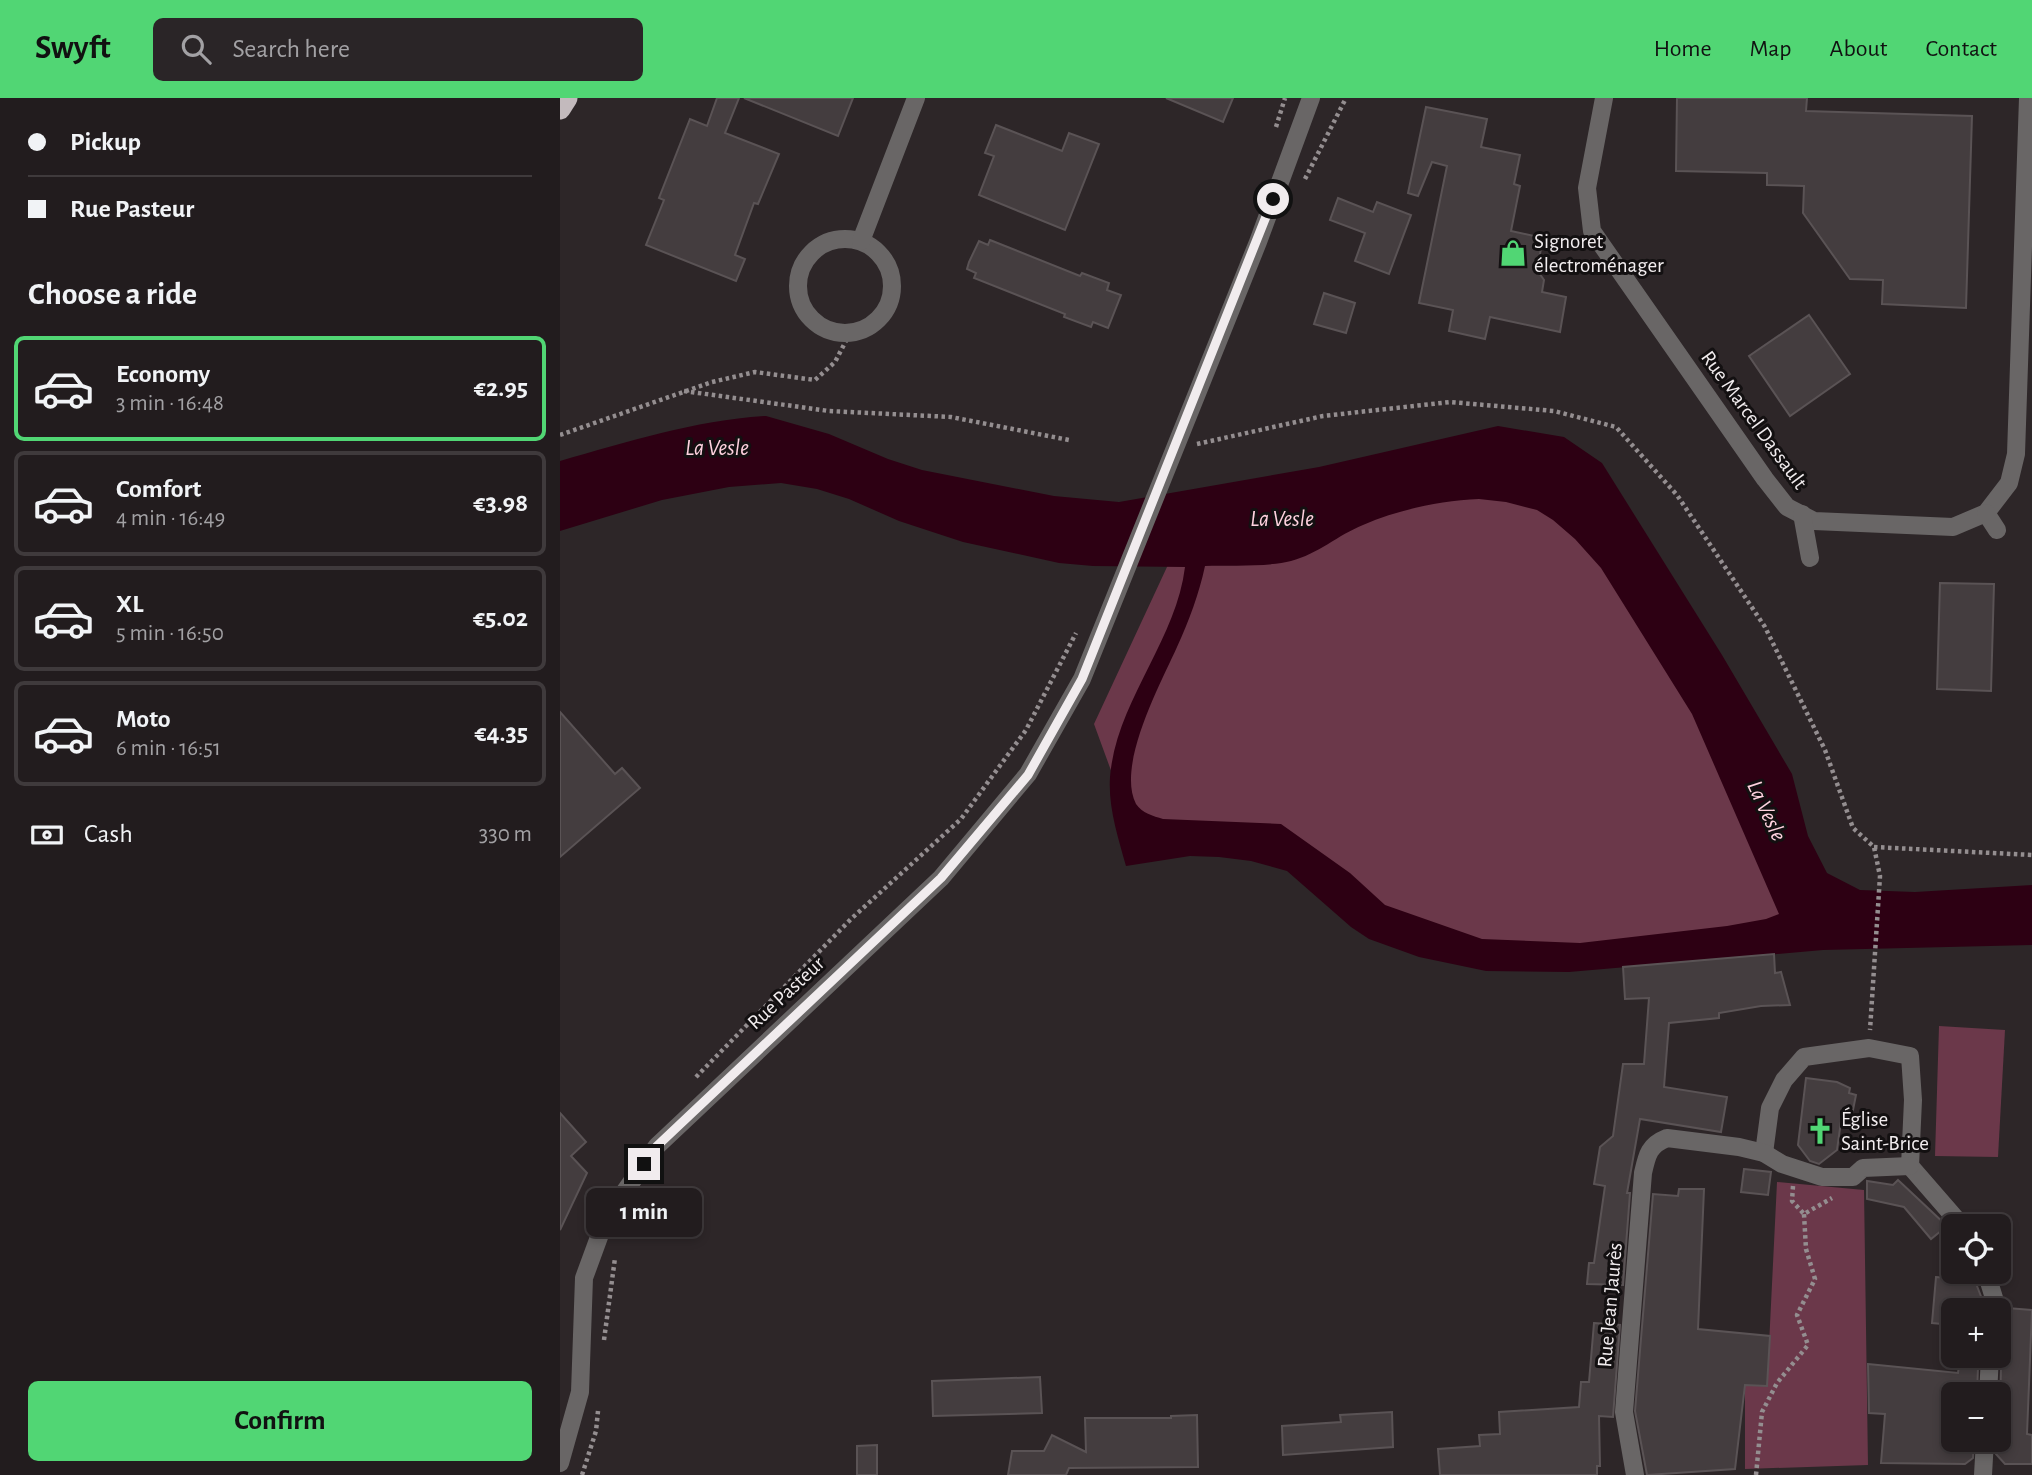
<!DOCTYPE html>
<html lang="en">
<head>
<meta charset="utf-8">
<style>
  body { margin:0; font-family:"Alegreya Sans",sans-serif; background:#2a2527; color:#f1f3f6; height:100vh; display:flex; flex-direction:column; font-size:26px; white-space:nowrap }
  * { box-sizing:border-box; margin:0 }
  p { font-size:23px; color:#a2a1a4 }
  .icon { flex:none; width:38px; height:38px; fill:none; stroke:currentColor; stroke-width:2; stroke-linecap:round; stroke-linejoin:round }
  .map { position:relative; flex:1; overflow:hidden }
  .drawer { display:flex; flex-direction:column; background:#221c1e; width:560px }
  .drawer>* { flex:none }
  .hud { display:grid; align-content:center; height:154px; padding:0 28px; background:#221c1e }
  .fabs { position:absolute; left:1381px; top:1116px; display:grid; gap:14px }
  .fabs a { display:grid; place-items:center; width:70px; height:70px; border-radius:10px; background:#221c1e; box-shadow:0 4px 10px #0003,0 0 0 2px #3f3a3c; font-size:35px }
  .end { position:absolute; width:32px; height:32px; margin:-16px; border:9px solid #f1ecee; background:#111; box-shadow:0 0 0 4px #111 }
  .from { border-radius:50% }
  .bubble { position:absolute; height:49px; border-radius:10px; background:#221c1e; box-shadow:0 4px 10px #0003,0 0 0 2px #3f3a3c; font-size:23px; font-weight:600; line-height:49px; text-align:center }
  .hud b { display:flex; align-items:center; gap:24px; height:66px; font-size:26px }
  .hud b+b { border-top:2px solid #3f3a3c }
  .hud i { width:18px; height:18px; background:#f1f3f6 }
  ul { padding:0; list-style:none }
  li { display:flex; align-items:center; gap:21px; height:105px; margin:0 14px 10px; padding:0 14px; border:4px solid #3f3a3c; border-radius:10px }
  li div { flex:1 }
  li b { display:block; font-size:26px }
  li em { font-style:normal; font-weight:600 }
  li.selected { border-color:#51d674 }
  li>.icon { width:63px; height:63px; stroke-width:1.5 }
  h2 { padding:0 28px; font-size:32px; line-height:84px }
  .pay { display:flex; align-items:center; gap:18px; height:77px; padding:0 28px; font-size:26px }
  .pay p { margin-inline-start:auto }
  .cta { display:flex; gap:14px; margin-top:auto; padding:14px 28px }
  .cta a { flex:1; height:80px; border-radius:10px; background:#51d674; color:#111; font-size:28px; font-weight:600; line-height:80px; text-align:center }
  header { display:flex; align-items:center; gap:42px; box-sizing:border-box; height:98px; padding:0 35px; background:#51d674; color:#111 }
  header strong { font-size:33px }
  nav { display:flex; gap:38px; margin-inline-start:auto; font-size:24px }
  .search { width:490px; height:63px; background:#2a2527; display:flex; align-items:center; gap:18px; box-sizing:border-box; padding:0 24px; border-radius:10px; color:#a2a1a4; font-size:26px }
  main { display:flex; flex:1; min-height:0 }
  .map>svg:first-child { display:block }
</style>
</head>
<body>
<header>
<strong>Swyft</strong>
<div class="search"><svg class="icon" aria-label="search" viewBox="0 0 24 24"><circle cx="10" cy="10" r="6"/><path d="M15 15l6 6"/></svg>Search here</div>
<nav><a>Home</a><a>Map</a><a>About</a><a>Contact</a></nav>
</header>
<main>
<section class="drawer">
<div class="hud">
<b><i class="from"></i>Pickup</b>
<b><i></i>Rue Pasteur</b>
</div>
<h2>Choose a ride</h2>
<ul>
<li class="selected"><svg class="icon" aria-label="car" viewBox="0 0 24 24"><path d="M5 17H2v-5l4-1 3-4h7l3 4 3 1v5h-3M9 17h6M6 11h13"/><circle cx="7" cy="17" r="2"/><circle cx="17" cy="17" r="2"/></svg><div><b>Economy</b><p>3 min · 16:48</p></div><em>€2.95</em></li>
<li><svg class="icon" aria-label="car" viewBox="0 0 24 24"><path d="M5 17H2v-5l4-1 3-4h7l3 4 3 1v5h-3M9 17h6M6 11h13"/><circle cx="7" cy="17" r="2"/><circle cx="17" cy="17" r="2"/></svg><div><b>Comfort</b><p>4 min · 16:49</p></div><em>€3.98</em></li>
<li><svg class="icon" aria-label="car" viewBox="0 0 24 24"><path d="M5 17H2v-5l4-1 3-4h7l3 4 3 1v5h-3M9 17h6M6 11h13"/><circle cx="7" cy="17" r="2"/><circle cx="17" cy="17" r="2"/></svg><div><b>XL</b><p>5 min · 16:50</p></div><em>€5.02</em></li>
<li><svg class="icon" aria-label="car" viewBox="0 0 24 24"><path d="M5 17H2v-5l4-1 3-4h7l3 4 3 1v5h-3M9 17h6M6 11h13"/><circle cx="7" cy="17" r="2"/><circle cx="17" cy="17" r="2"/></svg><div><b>Moto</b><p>6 min · 16:51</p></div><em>€4.35</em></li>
</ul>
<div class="pay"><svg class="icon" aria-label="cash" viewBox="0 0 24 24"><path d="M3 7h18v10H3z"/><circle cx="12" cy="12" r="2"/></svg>Cash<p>330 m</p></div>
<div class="cta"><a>Confirm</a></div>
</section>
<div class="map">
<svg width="1472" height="1377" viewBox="0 0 1472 1377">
  <rect width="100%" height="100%" fill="#2d2628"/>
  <g fill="#6b384a">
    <path d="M1016,362L1269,797L1228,847L929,858L774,799L711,749L572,730L534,626L633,413Z"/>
    <path d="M1379,928L1445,932L1438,1059L1375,1058Z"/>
    <path d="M1217,1084L1304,1092L1308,1367L1185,1371V1287L1207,1288Z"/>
  </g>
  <path fill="#2d0013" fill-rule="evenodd" d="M206,318L269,336L328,361L362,372L494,398L559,404L759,369L938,328L1004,339L1042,365L1162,557L1232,676L1248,738L1267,775L1300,792L1355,794L1472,787V847L1263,852L1009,874L926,873L859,859L809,841L791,829L727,773L691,763L659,759L630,758L566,768C558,739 548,709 550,679C556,604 616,543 625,469L533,468L499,465L403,444L339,423L289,401L257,391L221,385L169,389L102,402L0,433V363C68,344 136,322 206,318ZM919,401L946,404L977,412L993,422L1015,441L1041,470L1132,616L1219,816L1206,821L1167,828L1020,845L922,841L825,807L790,775L721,726L603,721C593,718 582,715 576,706C556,667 601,585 617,549C629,523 639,496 645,468C668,467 710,469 731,463C758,456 778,437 803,427C840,411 880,403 919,401Z"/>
  <g fill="#443d3f" stroke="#5a5355" stroke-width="2">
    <path d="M157,0H179L165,35L219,56L198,106L194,105L175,157L185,161L176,183L86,147L104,102L99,100L130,21L147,28Z"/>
    <path d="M184,0H293L278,38Z"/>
    <path d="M606,0H673L663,24Z"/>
    <path d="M1117,0H1247L1246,13L1412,18L1406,210L1322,206L1323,182L1290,181L1243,115L1244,88L1207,87V75L1116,73Z"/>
    <path d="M866,9L927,21L921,49L960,57L954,86L960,88L951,133L983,140L977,172L984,182L982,194L1006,199L1000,234L930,219L925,241L889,233L893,212L859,205L887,68L872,64L858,98L848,95Z"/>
    <path d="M436,27L502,53L509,35L539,46L505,132L419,97L434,58L425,55Z"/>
    <path d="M778,100L813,114L817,104L851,117L829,176L795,163L805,135L770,122Z"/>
    <path d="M430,142L520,178L522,175L549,185L547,192L561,197L548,230L533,224L531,229L504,219L505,216L414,180L416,175L407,171L409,164L419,143L428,147Z"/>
    <path d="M764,195L795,205L786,235L754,226Z"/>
    <path d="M1249,217L1290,276L1230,318L1189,258Z"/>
    <path d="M1380,485L1434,486L1431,593L1377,591Z"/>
    <path d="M0,614L55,676L62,670L80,690L0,759Z"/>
    <path d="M1214,856L1215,875L1221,874L1230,907L1201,908L1159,915V920L1109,925L1104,989L1167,999L1161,1034L1080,1021L1067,1095H1070L1063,1187L1027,1186L1029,1165H1034L1045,1088L1034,1086L1040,1049L1053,1038L1063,966H1084L1089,900L1065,901L1063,869Z"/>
    <path d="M1246,980L1277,984L1290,990L1289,995L1296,997L1292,1017L1282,1016L1277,1052L1259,1066L1250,1063L1238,1047Z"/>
    <path d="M0,1015L26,1044L11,1058L27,1075L0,1132Z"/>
    <path d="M1184,1071L1211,1074L1208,1097L1181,1094Z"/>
    <path d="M1338,1082L1387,1128L1371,1141L1344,1109L1307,1101V1083L1333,1087Z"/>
    <path d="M1119,1091H1144L1138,1231L1210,1238L1207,1288L1185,1287L1175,1371L1087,1377L1075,1313L1093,1096L1118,1098Z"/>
    <path d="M1376,1179L1415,1183L1422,1201V1213H1393V1227L1372,1225Z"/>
    <path d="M1447,1210L1472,1212L1467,1336L1472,1337V1366H1445L1436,1356V1342H1439L1441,1270H1443Z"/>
    <path d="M1034,1225L1060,1227L1053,1319L1039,1318L1040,1368H1037V1377H880L878,1351L920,1348L919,1337L940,1336L939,1314L1019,1309L1021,1284H1029Z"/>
    <path d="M1308,1266L1398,1275L1399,1267L1418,1269L1417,1297H1393V1342H1414L1413,1360L1405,1366L1321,1365L1325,1316L1309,1315Z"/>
    <path d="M480,1279L482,1315L373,1318L372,1283Z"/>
    <path d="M832,1314L833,1349L723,1357L722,1328L781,1324L780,1317Z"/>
    <path d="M637,1317L638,1369L509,1370L506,1377H448L452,1353H484L492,1337L526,1354L525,1320H611V1318Z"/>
    <path d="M317,1347V1377H297V1348Z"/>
  </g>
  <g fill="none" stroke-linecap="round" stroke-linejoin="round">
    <g stroke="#948e90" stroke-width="4.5" stroke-dasharray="3.5 3.5" stroke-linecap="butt">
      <path d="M716,29L725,0"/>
      <path d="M745,81L786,0"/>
      <path d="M124,293L269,313L391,319L509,342"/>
      <path d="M0,337L152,284L195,274L255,282L275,264L290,235"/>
      <path d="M637,346L763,318L890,304L994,313L1056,329L1117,397L1205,529L1265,652L1293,730L1314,749L1320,778L1310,932"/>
      <path d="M1314,749L1472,757"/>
      <path d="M136,979L291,821L401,721L466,632L516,535"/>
      <path d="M1233,1088L1232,1103L1244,1116L1272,1100"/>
      <path d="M44,1242L55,1160"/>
      <path d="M22,1377L36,1333L38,1313"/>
      <path d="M1196,1377L1202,1314L1217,1285L1248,1247L1237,1217L1255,1181L1246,1151L1244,1116"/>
    </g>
    <g stroke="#696666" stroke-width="18">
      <path d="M1044,0L1027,90L1032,133L1205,381L1227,409L1254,423L1393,429L1426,415L1449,385L1456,356L1468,0"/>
      <circle cx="285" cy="188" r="47"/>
      <path d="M301,143L356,0"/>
      <path d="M1426,415L1437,432"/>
      <path d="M1242,416L1250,460"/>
      <path d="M1204,1055L1210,1010L1224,982L1244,959L1309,950L1350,958L1353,1002L1350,1068"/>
      <path d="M1350,1068L1403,1129"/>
      <path d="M1426,1174L1434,1200L1433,1213"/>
      <path d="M1428,1297L1430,1258"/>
      <path d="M0,1365L20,1294L24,1180L46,1120L97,1048L381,780L468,676L522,581L698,144L751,0"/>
      <path d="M1075,1377L1064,1314L1083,1075C1087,1057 1089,1047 1107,1040L1179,1049L1204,1055L1222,1066L1262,1079H1293L1303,1070L1350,1068"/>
      <path d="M1423,1377L1425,1342"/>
    </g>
    <path stroke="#c3babd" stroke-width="21" d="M0,11L7,0"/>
  </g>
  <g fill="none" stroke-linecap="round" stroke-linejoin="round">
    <path stroke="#f1ecee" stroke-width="9" d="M84,1066L97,1048L381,780L468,677L522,581L713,101"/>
  </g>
  <defs>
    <symbol id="shop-bare" viewBox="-9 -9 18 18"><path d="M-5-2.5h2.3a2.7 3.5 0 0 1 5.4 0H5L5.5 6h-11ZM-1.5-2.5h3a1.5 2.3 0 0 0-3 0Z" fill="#51d674" stroke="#131011" stroke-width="2.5" paint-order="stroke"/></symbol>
    <symbol id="church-bare" viewBox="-9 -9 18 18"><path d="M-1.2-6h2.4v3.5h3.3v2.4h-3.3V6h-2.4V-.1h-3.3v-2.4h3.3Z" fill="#51d674" stroke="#131011" stroke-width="2.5" paint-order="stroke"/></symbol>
  </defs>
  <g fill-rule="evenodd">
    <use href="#shop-bare" x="934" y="136" width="38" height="38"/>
    <use href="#church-bare" x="1241" y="1014" width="38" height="38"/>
  </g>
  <g text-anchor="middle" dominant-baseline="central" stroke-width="6" stroke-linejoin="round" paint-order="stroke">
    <g font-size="21" fill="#f1ecee" stroke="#131011" text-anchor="start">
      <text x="974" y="143">Signoret<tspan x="974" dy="24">électroménager</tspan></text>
      <text x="1281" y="1021">Église<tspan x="1281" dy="24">Saint-Brice</tspan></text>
    </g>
    <g font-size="21" fill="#f1ecee" stroke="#131011">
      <text transform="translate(1194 322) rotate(54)">Rue Marcel Dassault</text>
      <text transform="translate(226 895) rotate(-43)">Rue Pasteur</text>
      <text transform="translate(1050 1207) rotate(-85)">Rue Jean Jaurès</text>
    </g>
    <g font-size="23" font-style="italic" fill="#ffd2df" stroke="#131011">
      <text x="157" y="350">La Vesle</text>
      <text x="722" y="421">La Vesle</text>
      <text transform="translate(1206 713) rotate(65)">La Vesle</text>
    </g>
  </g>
</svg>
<div class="fabs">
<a><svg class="icon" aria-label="locate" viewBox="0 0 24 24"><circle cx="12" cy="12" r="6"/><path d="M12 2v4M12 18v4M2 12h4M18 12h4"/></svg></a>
<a>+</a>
<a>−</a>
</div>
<i class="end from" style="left:713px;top:101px"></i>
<i class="end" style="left:84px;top:1066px"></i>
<div class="bubble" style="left:26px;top:1090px;width:116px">1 min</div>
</div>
</main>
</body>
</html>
